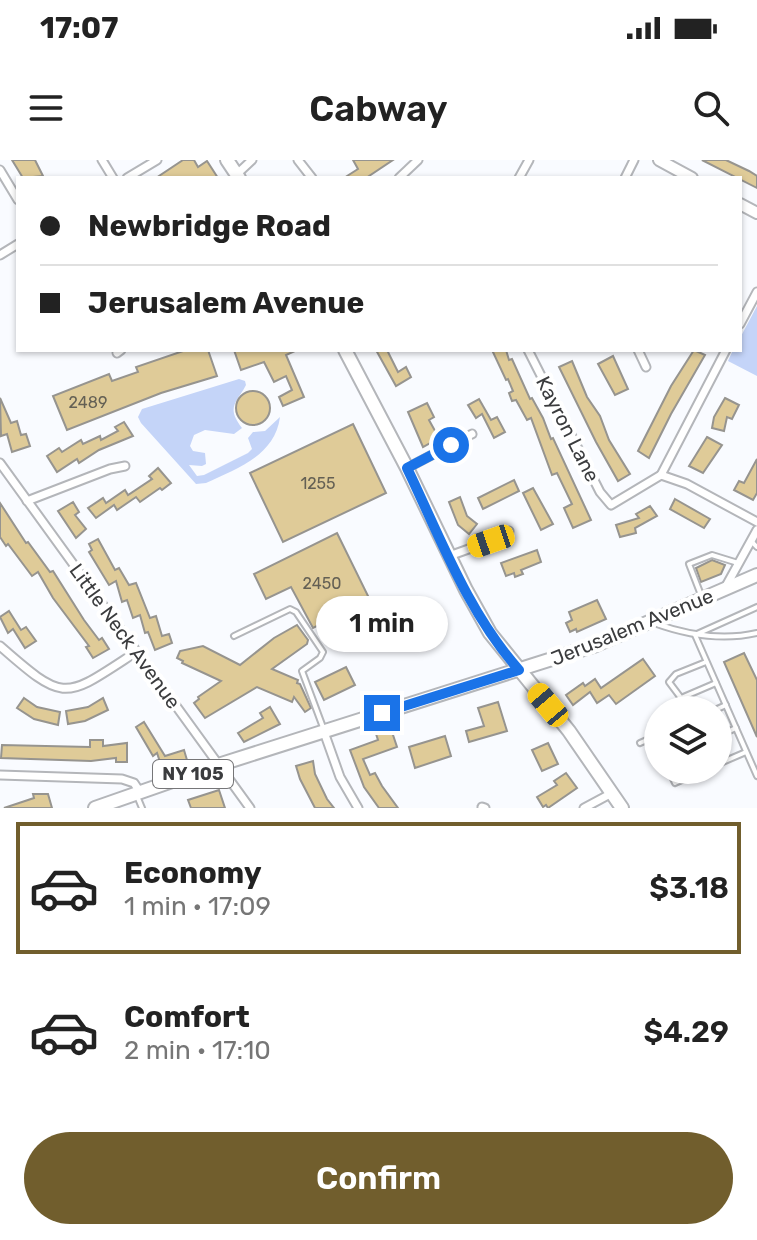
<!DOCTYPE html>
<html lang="en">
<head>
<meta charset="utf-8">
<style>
  body { margin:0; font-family:Rubik,sans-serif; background:#f6f6f6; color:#222; height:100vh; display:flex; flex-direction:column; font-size:30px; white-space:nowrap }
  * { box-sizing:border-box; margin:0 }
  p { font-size:26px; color:#767676 }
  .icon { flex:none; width:44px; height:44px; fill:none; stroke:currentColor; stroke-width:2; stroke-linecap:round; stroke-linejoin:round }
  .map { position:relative; height:648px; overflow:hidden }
  .drawer { display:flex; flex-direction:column; background:#fff; flex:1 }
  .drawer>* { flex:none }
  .hud { position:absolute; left:16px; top:16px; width:726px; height:176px; border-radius:0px; box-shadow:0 2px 6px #0004; display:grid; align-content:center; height:176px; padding:0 24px; background:#fff }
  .buttons { position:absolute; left:644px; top:536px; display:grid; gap:16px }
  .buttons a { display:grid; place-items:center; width:88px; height:88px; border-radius:50%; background:#fff; box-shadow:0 2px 6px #0004; font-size:40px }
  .end { position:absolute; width:36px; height:36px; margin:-18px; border:10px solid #1a73e8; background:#fff; box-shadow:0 0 0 4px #fff }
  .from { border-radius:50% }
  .bubble { position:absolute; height:56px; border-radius:28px; background:#fff; box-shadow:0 2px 6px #0004; font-size:26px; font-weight:600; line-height:56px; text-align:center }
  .car { position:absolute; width:24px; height:48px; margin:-24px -12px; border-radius:10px; box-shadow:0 0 6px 2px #0007; background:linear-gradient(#f5c518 24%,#345 0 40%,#f5c518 0 76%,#345 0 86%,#f5c518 0) }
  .hud b { display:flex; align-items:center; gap:28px; height:76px; font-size:30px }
  .hud b+b { border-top:2px solid #e0e0e0 }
  .hud i { width:20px; height:20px; background:#222 }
  ul { padding:14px 0 0; list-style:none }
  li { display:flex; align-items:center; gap:24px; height:132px; margin:0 16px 12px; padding:0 8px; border:4px solid transparent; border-radius:0px }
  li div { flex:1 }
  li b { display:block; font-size:30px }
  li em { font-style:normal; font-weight:600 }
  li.on { border-color:#715e2d }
  li>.icon { width:72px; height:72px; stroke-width:1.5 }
  .action { display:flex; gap:16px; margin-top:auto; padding:16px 24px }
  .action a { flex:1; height:92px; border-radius:48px; background:#715e2d; color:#fff; font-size:32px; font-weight:600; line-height:92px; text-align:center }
  .status { display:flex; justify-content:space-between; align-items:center; height:56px; padding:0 40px; background:#fff; direction:ltr }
  .status svg { height:22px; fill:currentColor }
  header { display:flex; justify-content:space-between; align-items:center; height:104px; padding:0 24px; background:#fff; font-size:36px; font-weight:600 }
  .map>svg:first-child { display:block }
</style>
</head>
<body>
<div class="status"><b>17:07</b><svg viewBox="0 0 49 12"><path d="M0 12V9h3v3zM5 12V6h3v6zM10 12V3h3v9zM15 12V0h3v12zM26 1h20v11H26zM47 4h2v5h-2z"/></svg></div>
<header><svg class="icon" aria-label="menu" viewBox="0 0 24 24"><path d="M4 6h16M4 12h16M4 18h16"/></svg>Cabway<svg class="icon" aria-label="search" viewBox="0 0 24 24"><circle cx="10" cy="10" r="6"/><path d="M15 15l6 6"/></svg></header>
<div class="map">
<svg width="757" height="648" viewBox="0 0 757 648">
  <rect width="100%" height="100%" fill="#f9fbff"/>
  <g fill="#c4d4f8">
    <path d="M757,146V216L728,201L733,190H740V178Z"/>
    <path d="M239,219L245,221L246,225C236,244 226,247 242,268L234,274L205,270L194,275L190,286L193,291L205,293L206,304L202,306L189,305L197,316L204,315L248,293L252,289L248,278L253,272L265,271L280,257C275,296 236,309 206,323L196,324L141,263L138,257L142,249Z"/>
  </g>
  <g fill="#dfcb98" stroke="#96948f" stroke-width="2">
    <path d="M12,0H35L43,16L23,18Z"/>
    <path d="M183,0H194L198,7L207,1L218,18H156Z"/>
    <path d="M353,0H393L366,18H344L358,9Z"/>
    <path d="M702,0H726L749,11L757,16V28Z"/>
    <path d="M186,190H208L217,216L161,233L67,270L53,236L109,214L112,221L138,212L136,207Z"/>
    <path d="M234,190H297L286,195L304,237L283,246L279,237L292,230L286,216L274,222L264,202L241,210Z"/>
    <path d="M376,190H387L398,212L406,207L411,217L396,226Z"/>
    <path d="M492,190H506L509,200L512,199L530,239L532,238L543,258L551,279L553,278L591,360L573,368L564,348L572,344L557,313L552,315L531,258L527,260L516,240L512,241L509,233L513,231L508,219L506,220Z"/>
    <path d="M694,190L705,195L671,254L649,298L638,291L671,226Z"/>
    <path d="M613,196L628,229L615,235L598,204Z"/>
    <path d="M572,201L587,237L600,256L609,280L630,314L618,321L596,282L559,207Z"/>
    <circle cx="253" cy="248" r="17"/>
    <path d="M0,238L11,263L17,261L21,275L26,274L30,286L12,292L7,274L1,276Z"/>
    <path d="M725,238L739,245L732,259L727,257L724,271L712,268L714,257Z"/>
    <path d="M479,239L491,260L497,257L505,272L494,278L482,254L476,258L468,245Z"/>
    <path d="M427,243L434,257L429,260L439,278L423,287L408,252Z"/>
    <path d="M124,262L133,276L99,290L79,303L77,299L57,312L47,296L59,288L62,292L81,280L83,284L100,276L101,280L118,271L115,267Z"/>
    <path d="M353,264L386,333L283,382L250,313Z"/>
    <path d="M707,277L722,285L703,313L689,306Z"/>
    <path d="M757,299V333L753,340L734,330L739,321L744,323Z"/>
    <path d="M158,308L171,323L162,330L160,328L140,342L136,337L117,350L114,345L96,358L88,348L103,338L106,343L125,330L128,335L152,319L149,316Z"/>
    <path d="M514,320L519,331L483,349L478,338Z"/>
    <path d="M533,328L553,364L541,370L523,333Z"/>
    <path d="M460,337L467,356L477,364L469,374L458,365L449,342Z"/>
    <path d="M675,339L710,359L704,368L670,349Z"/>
    <path d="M73,342L79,352L75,355L86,369L76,378L58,351Z"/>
    <path d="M0,343L26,383L28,382L50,412L53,411L84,460L99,480L102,478L109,489L93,498L86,487L89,486L53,438L38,412L32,416L8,384L6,386L0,377Z"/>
    <path d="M650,346L657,356L635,368L636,373L620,377L616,365L639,358L636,354Z"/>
    <path d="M337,373L370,440L313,468L291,427L266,439L254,414Z"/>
    <path d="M98,379L115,410L119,408L129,425L136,423L150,458L156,456L162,476L169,474L172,483L155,490L148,472L145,473L140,455L133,458L127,440L122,442L116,421L109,425L89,392L92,390L89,384Z"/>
    <path d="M537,390L541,402L521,410L523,414L515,417L514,413L506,416L501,403Z"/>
    <path d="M712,400L725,405L721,414L701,422L696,408Z"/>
    <path d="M597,440L606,459L577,472L576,469L570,472L566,463L572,460L569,452Z"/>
    <path d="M9,451L21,470L26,467L36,481L25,488L13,469L8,473L0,457Z"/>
    <path d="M297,465L308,480L307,484L272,509L298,520L297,523L300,524L311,548L305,552L294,537L292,542L257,527L205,558L194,543L199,539L198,537L221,521L182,503L183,501L177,498L180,491L203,486L240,505L274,478Z"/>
    <path d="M744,493L757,520V577L724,502Z"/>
    <path d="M643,499L655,516L616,544L609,535L597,543L590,532L573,545L566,535L583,523L585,526L595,519L601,528Z"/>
    <path d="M346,507L355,525L324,540L315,522Z"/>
    <path d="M24,538L37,547L60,552L58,565L34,559L17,548Z"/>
    <path d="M103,538L108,550L85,561L68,564L66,551L88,547Z"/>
    <path d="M498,542L507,571L469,582L466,571L484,566L478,548Z"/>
    <path d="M270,547L280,564L244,582L238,573L263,558L260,553Z"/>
    <path d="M144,562L165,596L184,590L187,600L162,608L157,593L153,596L136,567Z"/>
    <path d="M390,566L397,587L363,599L370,615L375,613L382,626L398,648H379L364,627L350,590L378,580L375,571Z"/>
    <path d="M445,576L451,596L415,608L409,587Z"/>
    <path d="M90,580H103V586L127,583V602H116V598L91,601L1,598L2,585L90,587Z"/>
    <path d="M548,583L558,604L542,611L532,590Z"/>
    <path d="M313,601L315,614L327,639L334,648H315L300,619L296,606Z"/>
    <path d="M566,613L577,628L548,648L546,645L543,647L537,637L557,625L554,621Z"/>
    <path d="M219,630L225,648H191L188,640Z"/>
    <path d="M33,634H48L52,648H4L34,638Z"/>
  </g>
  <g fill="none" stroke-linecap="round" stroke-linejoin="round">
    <defs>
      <g id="service">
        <path d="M751,381L757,387"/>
        <path d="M701,435L689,404L712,395L738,403"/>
        <path d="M654,463C687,475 722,481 757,473"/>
        <path d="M697,474L757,447"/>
        <path d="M695,475L757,616"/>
        <path d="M234,476L290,449L296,452L323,492L320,498L302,511L324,570"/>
        <path d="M706,502L676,514L669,522L681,538L716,523"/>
        <path d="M715,550L726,545"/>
        <path d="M718,576L736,568"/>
        <path d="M640,583L658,575"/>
        <path d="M718,604L746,592"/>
        <path d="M669,610L675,623L704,610"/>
        <path d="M137,636L142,648"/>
      </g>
      <g id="minor">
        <path d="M102,0L113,18"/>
        <path d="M298,0L312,18"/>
        <path d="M0,10L18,40"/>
        <path d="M237,14L252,0"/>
        <path d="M127,18L157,0"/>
        <path d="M399,18L418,0"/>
        <path d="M519,18L529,0"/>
        <path d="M625,18L634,0"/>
        <path d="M0,95L18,84"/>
        <path d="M740,164L757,132"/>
        <path d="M528,190L600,332L611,345L661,315L726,190"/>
        <path d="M638,190L646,207"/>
        <path d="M117,193L121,190"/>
        <path d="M0,303L250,648"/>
        <path d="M407,308L472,274"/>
        <path d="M661,315L687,324L757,362"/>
        <path d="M27,341L110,309L125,306"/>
        <path d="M449,396L491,381L509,371"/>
        <path d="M725,428L757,370"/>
        <path d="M0,486C66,544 64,539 136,492"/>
        <path d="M324,572L340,617L358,648"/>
        <path d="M0,615L122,619L134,623L140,632"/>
        <path d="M482,647L485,648"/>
        <path d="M584,648L612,633"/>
      </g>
      <g id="secondary">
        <path d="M659,0L692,18"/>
        <path d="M740,44L757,53"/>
      </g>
      <g id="primary">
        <path d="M227,0L239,18"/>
        <path d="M345,190L407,308L466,430L490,473L569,571L622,648"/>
        <path d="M95,648L218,605L596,485L757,415"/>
      </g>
    </defs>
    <use href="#service" stroke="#b4b6ba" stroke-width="8"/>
    <use href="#minor" stroke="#b4b6ba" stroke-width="11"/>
    <use href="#secondary" stroke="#b4b6ba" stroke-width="14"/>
    <use href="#primary" stroke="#b4b6ba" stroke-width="16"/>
    <use href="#service" stroke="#fff" stroke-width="4"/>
    <use href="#minor" stroke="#fff" stroke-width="7"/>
    <use href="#secondary" stroke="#fff" stroke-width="10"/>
    <use href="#primary" stroke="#fff" stroke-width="12"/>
  </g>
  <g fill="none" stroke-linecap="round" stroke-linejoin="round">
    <path stroke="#1a73e8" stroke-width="10" d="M382,553L519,510C468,453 440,377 407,308L451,285"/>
  </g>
  <g text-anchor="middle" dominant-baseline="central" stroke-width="8" stroke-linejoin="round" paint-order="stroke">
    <g font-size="16" fill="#646054">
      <text x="88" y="242">2489</text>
      <text x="318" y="323">1255</text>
      <text x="322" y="423">2450</text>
    </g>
    <rect fill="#fff" stroke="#767678" stroke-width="2" x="153" y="600" width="80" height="28" rx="6"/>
    <g font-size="18" font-weight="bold" fill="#3b3c3e">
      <text x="193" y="614">NY 105</text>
    </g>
    <g font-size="20" fill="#3b3c3e" stroke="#fff">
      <text transform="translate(568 269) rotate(63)">Kayron Lane</text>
      <text transform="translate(632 467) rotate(-22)">Jerusalem Avenue</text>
      <text transform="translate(125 476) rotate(54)">Little Neck Avenue</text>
    </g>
  </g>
</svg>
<div class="buttons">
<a><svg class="icon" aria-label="layers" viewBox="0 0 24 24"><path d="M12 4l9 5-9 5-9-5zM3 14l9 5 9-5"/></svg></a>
</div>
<i class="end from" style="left:451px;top:285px"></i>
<i class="end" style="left:382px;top:553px"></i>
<div class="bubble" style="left:316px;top:436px;width:132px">1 min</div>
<i class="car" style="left:491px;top:381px;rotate:251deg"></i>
<i class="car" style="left:548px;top:545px;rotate:320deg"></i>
<div class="hud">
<b><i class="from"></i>Newbridge Road</b>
<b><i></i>Jerusalem Avenue</b>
</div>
</div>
<section class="drawer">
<ul>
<li class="on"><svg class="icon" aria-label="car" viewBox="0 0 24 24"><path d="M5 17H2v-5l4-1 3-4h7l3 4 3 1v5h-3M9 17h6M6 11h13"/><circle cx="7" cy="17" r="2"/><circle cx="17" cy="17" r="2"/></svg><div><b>Economy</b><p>1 min · 17:09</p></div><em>$3.18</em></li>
<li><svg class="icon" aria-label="car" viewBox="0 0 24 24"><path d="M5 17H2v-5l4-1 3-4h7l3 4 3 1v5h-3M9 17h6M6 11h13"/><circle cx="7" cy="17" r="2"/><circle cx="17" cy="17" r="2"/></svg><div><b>Comfort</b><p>2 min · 17:10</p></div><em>$4.29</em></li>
</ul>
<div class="action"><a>Confirm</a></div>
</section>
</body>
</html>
